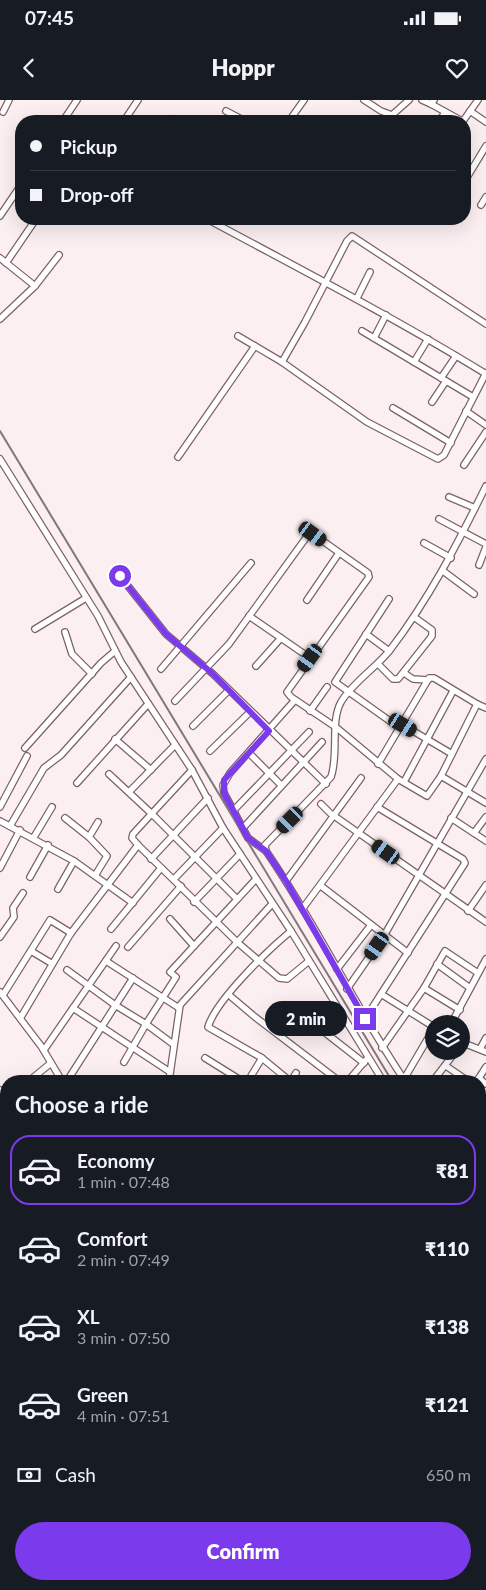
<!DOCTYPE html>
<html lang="en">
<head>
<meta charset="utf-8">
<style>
  body { margin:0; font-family:Lato,sans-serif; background:#242831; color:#f1f3f6; height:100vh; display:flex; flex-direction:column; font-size:19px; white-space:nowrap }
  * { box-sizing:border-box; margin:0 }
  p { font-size:16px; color:#9ea1a6 }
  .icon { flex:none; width:28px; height:28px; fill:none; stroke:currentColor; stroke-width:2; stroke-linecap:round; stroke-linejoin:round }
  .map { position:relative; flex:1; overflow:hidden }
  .sheet { position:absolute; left:0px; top:975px; width:486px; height:515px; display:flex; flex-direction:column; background:#171b24; border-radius:20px 20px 0 0; box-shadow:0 5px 20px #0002 }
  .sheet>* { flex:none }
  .top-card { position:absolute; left:15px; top:15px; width:456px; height:110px; border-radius:20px; box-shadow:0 5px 20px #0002; display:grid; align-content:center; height:110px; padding:0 15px; background:#171b24 }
  .buttons { position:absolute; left:425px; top:915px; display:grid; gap:10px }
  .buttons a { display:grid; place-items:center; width:45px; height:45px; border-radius:50%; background:#171b24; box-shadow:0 5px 20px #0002; font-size:25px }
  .end { position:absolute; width:22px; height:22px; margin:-11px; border:6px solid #7c3aed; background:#fff; box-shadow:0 0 0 2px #fff }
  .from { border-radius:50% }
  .bubble { position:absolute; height:35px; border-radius:18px; background:#171b24; box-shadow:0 5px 20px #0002; font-size:16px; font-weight:800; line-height:35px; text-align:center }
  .car { position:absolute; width:15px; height:30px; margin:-15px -8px; border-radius:6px; box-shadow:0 0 4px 1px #0007; background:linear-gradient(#222 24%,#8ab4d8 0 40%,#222 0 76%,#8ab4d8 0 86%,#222 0) }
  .top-card b { display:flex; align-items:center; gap:18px; height:48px; font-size:19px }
  .top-card b+b { border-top:1px solid #363941 }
  .top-card i { width:12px; height:12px; background:#f1f3f6 }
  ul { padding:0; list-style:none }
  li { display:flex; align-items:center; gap:15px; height:70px; margin:0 10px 8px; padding:0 5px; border:2px solid transparent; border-radius:20px }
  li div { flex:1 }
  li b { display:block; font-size:19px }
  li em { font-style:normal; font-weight:800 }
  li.selected { border-color:#7c3aed }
  li>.icon { width:45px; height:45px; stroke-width:1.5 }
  h2 { padding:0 15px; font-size:22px; line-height:60px }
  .pay { display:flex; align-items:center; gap:12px; height:55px; padding:0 15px; font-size:19px }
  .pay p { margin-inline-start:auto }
  .primary-button { display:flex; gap:10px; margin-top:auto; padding:10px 15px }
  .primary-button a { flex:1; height:58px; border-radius:30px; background:#7c3aed; color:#fff; font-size:20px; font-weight:800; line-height:58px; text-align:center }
  .status { display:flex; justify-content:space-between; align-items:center; height:35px; padding:0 25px; background:#171b24; direction:ltr }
  .status svg { height:14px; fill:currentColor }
  header { display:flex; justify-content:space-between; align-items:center; height:65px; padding:0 15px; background:#171b24; font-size:22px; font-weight:800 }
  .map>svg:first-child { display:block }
</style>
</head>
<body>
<div class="status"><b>07:45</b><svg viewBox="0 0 49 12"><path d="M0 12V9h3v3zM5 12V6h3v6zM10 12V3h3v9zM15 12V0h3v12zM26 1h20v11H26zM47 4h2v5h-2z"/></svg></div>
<header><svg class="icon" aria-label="back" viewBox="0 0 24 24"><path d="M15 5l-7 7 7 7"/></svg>Hoppr<svg class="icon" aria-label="heart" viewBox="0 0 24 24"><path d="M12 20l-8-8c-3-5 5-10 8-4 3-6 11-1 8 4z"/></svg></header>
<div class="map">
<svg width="486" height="1490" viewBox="0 0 486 1490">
  <rect width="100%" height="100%" fill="#fceff1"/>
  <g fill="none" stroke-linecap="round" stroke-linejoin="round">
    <defs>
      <g id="minor">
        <path d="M364,0L381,11L392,15L409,0"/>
        <path d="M422,0L431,4"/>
        <path d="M434,0L431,4L462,21"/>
        <path d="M226,11L245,21"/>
        <path d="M470,11L486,22"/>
        <path d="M3,12L9,0"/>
        <path d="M63,21L77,0"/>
        <path d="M124,21L138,0"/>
        <path d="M170,21L171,19"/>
        <path d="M289,21L304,0"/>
        <path d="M439,21L445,13"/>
        <path d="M463,21L478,0"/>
        <path d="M466,79L486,46"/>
        <path d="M481,105L486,97"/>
        <path d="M0,116L21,85"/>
        <path d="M207,119C300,169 395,218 486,274"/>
        <path d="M0,158L35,186"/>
        <path d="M6,163L36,119"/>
        <path d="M357,198L370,172"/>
        <path d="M0,219L35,186L59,155"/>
        <path d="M362,231L473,297"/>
        <path d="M238,236L282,262L367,322L438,359L444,355L486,273"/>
        <path d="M374,238L386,215"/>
        <path d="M282,262L305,222L347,141L352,136L486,224"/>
        <path d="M414,262L428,239"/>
        <path d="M441,278L456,256"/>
        <path d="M432,302L446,281"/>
        <path d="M393,308L451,343"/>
        <path d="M466,311L486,325"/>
        <path d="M178,357L255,246"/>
        <path d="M0,359L98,516L121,562L192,670L223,728L291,831L383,981"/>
        <path d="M464,365L486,332"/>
        <path d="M449,397L475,408"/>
        <path d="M439,419L486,444"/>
        <path d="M424,443L451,458"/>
        <path d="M479,465L486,447"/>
        <path d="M443,471L474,494"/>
        <path d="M120,476L166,534L213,574L326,684"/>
        <path d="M389,499L335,582L401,629"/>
        <path d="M307,500L339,453"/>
        <path d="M249,516L310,558"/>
        <path d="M35,529L86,498"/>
        <path d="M65,532L72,554L92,574"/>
        <path d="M366,534L389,551"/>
        <path d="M378,564L393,579H398L432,536V530L414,517"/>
        <path d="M256,566L281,538"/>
        <path d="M161,569L251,463"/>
        <path d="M404,573L413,579L428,580"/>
        <path d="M175,601L229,544L308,435L313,434L368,473L369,477L287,592L291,597L337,628L398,679"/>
        <path d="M477,604L486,608"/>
        <path d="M310,611L327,587"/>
        <path d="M403,625L452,654"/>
        <path d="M193,626L229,590"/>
        <path d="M115,639L151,670"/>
        <path d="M25,648L101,563L115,551"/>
        <path d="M210,651L250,612"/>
        <path d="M249,653L281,685"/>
        <path d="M109,674L152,714L237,799"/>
        <path d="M441,676L486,703"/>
        <path d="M404,682L453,591"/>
        <path d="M77,683L148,604"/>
        <path d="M129,692L175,645"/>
        <path d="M321,704L330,713L486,822"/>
        <path d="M0,707L27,656"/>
        <path d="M233,711L309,632"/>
        <path d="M65,718L89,737"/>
        <path d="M451,718L486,741"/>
        <path d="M0,721L74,761L133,803"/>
        <path d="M10,726L44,668L61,655L131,577"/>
        <path d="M243,728L322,642"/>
        <path d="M474,733L486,717"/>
        <path d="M34,737L52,707"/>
        <path d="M138,745L132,738L133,734L192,670"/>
        <path d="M266,751L248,738L224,693L223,685L230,673L295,600"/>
        <path d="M151,759L208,698"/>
        <path d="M0,768L20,730"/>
        <path d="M96,774L107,756L89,737L98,722"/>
        <path d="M30,777L48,745"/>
        <path d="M174,779L223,728"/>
        <path d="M286,781L361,678"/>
        <path d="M321,786L408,853"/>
        <path d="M58,789L74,761"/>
        <path d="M194,802L240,754"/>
        <path d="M303,808L398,679L427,696L441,676L477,604L434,578H429L378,664"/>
        <path d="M468,811L486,785"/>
        <path d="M170,819L194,846"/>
        <path d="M111,829L161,768"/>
        <path d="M0,837L14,817L13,808L23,793"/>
        <path d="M128,847L181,786"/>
        <path d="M31,851L51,863"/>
        <path d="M106,861L179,908"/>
        <path d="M437,864L470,888"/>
        <path d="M337,869L371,825"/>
        <path d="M67,870L115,905L146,924L176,877L170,872L255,780"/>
        <path d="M424,888L460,910"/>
        <path d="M347,889L385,834L486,659"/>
        <path d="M0,892L41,946L62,981"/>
        <path d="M381,894L434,927"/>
        <path d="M3,895L50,820L71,833"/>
        <path d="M229,895L255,917L339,981"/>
        <path d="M73,908L116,846"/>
        <path d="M339,911L323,931L364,963"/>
        <path d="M21,917L71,833L138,745L237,842L279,878L287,879L309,861"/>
        <path d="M365,919L465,763L463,759L377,707"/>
        <path d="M451,924L486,859"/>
        <path d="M461,942L486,952"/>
        <path d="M382,948L424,888L445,851L478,873"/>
        <path d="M480,949L486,938"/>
        <path d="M44,950L73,908L170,972"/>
        <path d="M205,958L242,981"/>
        <path d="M124,962L146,924L173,944"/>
        <path d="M446,966L468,981"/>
        <path d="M479,978L486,984"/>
        <path d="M404,979L434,928"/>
        <path d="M29,981L51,963"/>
        <path d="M67,981L133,878"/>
        <path d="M169,981L180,905L272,804"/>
        <path d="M248,981L262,958"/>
        <path d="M290,981L262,958L208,927C216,900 268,850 291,831"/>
        <path d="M291,981L296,973"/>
        <path d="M348,981L366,960"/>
        <path d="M405,981C355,907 317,825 266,751L265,745L331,677C339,654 330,622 341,602C353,582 376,568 390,550C429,499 458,443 486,386"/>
        <path d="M433,981L456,951"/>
        <path d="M477,981L486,967"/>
        <path d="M0,990L6,995"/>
        <path d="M480,1017L486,1021"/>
        <path d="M0,1025L6,1015"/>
        <path d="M480,1033L486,1024"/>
        <path d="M480,1075L486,1069"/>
        <path d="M0,1090L6,1093"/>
        <path d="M0,1166L6,1170"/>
        <path d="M0,1194L6,1184"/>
        <path d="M480,1210L486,1202"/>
        <path d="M480,1305L486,1288"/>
        <path d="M0,1309L6,1301"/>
        <path d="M480,1317L486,1322"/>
        <path d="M0,1347L6,1339"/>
        <path d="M480,1349L486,1352"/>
        <path d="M0,1373L6,1367"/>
        <path d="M0,1380L6,1384"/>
        <path d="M0,1415L6,1404"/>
        <path d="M0,1418L6,1422"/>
        <path d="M480,1418L486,1409"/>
        <path d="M480,1427L486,1437"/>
        <path d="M0,1475L6,1464"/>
        <path d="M259,1484L265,1490"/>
        <path d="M29,1490L33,1484"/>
        <path d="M65,1490L70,1484"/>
        <path d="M102,1490L106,1484"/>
        <path d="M142,1490L146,1484"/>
        <path d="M171,1490L174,1484"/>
        <path d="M207,1490L210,1484"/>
        <path d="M241,1490L245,1484"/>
        <path d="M270,1490L275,1484"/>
        <path d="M335,1490L343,1484"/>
      </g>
    </defs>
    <use href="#minor" stroke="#7c6266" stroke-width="8"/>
    <use href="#minor" stroke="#fff" stroke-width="5.5"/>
    <g stroke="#827779" stroke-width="2">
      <path d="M0,331L392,981"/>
      <path d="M480,1130L486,1141"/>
    </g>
  </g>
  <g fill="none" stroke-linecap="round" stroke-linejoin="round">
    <path stroke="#7c3aed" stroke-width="6" d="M120,476L166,534L213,574L269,631L224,680V693L248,738L266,751L286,781L365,919"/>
  </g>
</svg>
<div class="buttons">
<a><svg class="icon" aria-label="layers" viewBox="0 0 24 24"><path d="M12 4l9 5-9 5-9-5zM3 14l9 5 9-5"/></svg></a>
</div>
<i class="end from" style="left:120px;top:476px"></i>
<i class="end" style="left:365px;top:919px"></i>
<div class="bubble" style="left:265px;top:901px;width:82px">2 min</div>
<i class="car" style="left:313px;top:434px;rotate:126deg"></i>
<i class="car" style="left:310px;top:558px;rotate:216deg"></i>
<i class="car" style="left:403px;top:625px;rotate:121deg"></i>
<i class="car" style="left:290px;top:720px;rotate:225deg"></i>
<i class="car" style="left:386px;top:752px;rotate:305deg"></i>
<i class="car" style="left:377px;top:846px;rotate:215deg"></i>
<div class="top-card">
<b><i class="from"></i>Pickup</b>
<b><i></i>Drop-off</b>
</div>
<section class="sheet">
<h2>Choose a ride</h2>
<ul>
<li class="selected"><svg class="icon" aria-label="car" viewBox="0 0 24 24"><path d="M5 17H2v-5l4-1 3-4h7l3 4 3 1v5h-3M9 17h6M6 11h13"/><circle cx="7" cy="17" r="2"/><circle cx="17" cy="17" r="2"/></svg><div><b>Economy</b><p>1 min · 07:48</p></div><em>₹81</em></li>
<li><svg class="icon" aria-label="car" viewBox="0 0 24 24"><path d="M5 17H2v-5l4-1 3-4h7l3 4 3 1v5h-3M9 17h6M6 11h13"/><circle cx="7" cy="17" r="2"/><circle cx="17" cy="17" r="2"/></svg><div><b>Comfort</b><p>2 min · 07:49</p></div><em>₹110</em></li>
<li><svg class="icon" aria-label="car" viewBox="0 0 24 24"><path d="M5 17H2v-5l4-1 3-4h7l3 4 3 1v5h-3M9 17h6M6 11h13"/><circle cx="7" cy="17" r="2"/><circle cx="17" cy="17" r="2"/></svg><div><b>XL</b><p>3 min · 07:50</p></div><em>₹138</em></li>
<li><svg class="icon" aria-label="car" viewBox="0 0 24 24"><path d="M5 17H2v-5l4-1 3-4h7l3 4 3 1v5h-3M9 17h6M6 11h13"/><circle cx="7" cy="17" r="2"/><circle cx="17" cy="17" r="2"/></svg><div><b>Green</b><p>4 min · 07:51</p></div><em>₹121</em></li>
</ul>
<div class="pay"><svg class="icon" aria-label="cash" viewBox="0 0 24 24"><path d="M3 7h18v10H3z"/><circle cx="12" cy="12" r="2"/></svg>Cash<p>650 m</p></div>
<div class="primary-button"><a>Confirm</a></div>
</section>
</div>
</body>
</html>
